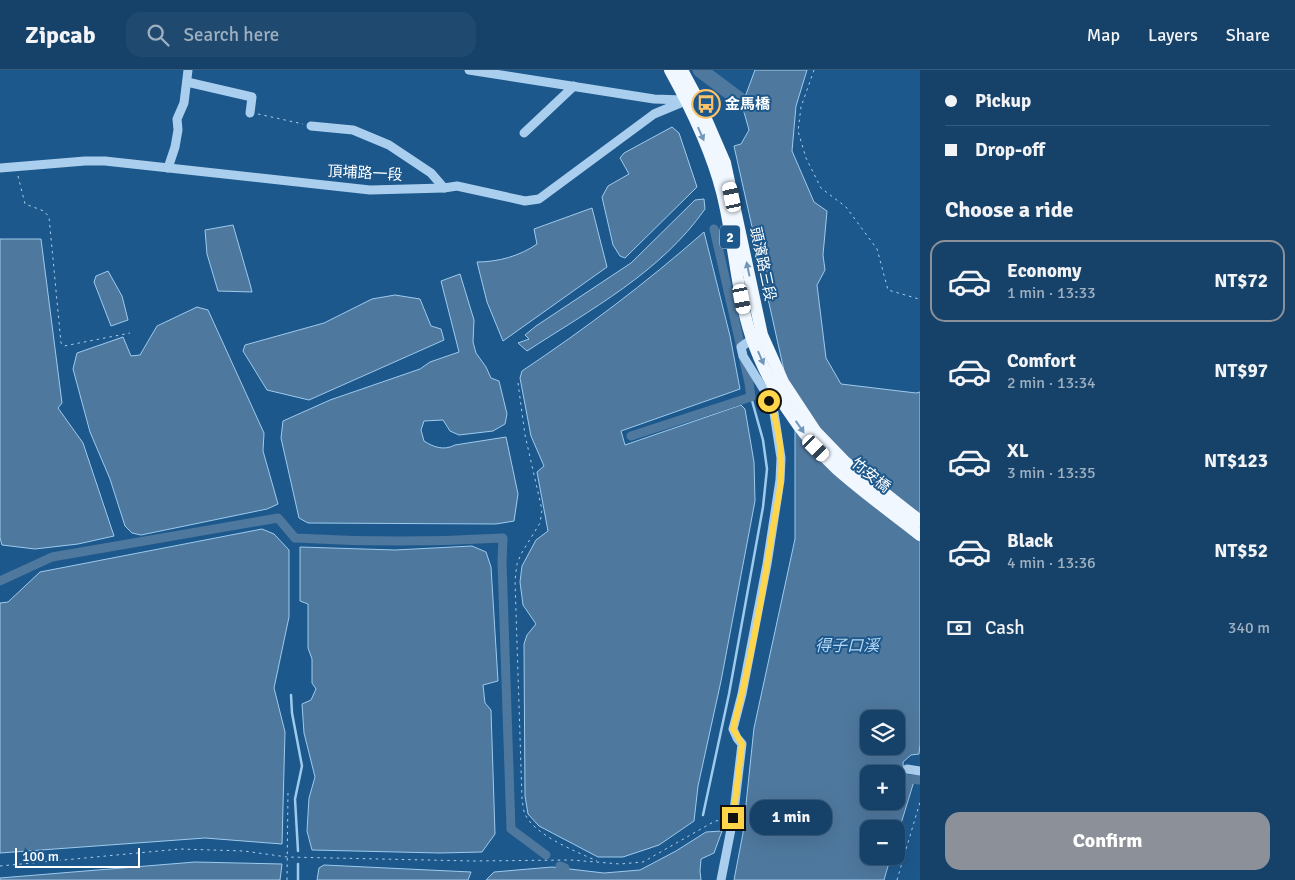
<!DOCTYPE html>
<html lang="en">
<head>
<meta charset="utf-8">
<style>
  body { margin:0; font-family:Signika,"Noto Sans TC",sans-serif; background:#1f496f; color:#f1f3f6; height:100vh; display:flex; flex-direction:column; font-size:19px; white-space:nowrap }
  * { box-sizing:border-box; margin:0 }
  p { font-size:16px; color:#9eb0c0 }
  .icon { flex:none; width:28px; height:28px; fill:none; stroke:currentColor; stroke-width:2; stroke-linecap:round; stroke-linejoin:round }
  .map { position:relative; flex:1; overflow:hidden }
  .drawer { display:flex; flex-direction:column; background:#164269; width:375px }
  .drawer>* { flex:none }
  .banner { display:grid; align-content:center; height:110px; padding:0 25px; background:#164269 }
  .fabs { position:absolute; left:860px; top:640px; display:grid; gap:10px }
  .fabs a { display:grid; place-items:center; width:45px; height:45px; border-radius:10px; background:#164269; box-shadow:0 5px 20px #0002,0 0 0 1px #355b7d; font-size:25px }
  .scale { position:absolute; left:15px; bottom:12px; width:125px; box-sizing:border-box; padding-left:5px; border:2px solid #fff; border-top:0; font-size:14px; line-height:18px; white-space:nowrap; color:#fff; -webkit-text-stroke:4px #1d588c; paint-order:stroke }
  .end { position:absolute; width:22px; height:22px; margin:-11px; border:6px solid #ffd54a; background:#111; box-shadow:0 0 0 2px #111 }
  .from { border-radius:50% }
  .bubble { position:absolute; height:35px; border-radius:15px; background:#164269; box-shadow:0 5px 20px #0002,0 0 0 1px #355b7d; font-size:16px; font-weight:700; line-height:35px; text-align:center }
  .car { position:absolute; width:15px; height:30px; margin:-15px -8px; border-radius:6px; box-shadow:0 0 4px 1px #0007; background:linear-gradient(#fff 24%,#345 0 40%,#fff 0 76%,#345 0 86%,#fff 0) }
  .banner b { display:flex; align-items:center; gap:18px; height:48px; font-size:19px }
  .banner b+b { border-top:1px solid #355b7d }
  .banner i { width:12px; height:12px; background:#f1f3f6 }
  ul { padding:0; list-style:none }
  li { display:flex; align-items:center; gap:15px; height:82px; margin:0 10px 8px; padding:0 15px; border:2px solid transparent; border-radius:15px }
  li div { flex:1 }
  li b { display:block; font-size:19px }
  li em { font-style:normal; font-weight:700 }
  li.on { border-color:#8c9099 }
  li>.icon { width:45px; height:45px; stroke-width:1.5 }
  h2 { padding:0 25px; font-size:22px; line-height:60px }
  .pay { display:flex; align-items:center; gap:12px; height:55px; padding:0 25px; font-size:19px }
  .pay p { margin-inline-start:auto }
  .primary-button { display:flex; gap:10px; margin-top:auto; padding:10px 25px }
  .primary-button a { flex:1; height:58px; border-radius:15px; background:#8c9099; color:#fff; font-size:20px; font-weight:700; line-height:58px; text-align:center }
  header { display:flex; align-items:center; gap:30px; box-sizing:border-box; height:70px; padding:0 25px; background:#164269; border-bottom:1px solid #355b7d }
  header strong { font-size:24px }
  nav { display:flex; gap:28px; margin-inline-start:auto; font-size:18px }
  .search { width:350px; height:45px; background:#1f496f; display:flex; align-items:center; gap:12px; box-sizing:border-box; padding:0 18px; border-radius:15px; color:#9eb0c0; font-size:19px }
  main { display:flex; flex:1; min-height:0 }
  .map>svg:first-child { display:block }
</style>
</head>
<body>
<header>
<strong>Zipcab</strong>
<div class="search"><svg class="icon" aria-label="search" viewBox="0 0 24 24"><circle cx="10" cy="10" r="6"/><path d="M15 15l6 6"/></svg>Search here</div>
<nav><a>Map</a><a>Layers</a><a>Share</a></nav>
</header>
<main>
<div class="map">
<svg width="920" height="810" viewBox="0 0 920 810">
  <rect width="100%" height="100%" fill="#1d588c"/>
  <g fill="#4f789e" stroke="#9dcbee" fill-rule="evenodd">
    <path d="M755,0H807L796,36L792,81L814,132L827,141L823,185L825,200L817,215L826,288L841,314L916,323L920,322V674L919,684L911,685L903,692L904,704L915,708L896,770V759H869V786H891L884,810H734L743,763L754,658L795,469V350L734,76L741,74L749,60L742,35ZM869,649H896V676H869ZM869,704H896V731H869Z"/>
    <path d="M672,57L679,63L697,117L625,188L620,186L613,175L602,127L608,116L629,104L620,88L624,83Z"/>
    <path d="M704,129L705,139C661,202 590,240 527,281L518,273L529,269L525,265L536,256L631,193L695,130Z"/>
    <path d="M592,138L607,197L503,271L487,232L477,192C498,192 520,186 537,174L534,159Z"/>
    <path d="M233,155L250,214L252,222L218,221L207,184L205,160Z"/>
    <path d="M704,162L730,266L740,319L621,361L625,375L741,335L745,339L754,392L755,431L721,611L698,716L694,751L659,775L623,787H598L539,756L528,744L525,726L524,574L527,565L536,554L523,535L520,512L522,496L536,470L548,461L537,402L544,396L531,366L520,308L522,301C585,259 646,213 704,162Z"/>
    <path d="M0,169H41L62,333L58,338L83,373L114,466L78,474L35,479L2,475L0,468Z"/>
    <path d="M108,201L122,226L128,250L111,256L94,212L96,206Z"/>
    <path d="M460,204L474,250L473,272L476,283L486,297L491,308L499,311L507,344L505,354L493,361L459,365L450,361L443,350L424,351L421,360L424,371C433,377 444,381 455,375L506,367L518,424L514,451L496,454L308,453L299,448L281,368L283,351L330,330L420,299L430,292L459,282L441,211Z"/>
    <path d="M395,225L420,229L431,256L441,259L444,270L309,330L267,320L243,281L245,275L324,253L372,229Z"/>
    <path d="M197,237L208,240L264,363L263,381L278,434L267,439L141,465L132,463L125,456L110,409L90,362L73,299L77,283L123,267L131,286L140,285L157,256Z"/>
    <path d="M262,459L274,464L289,480V547L274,618L285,662L282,774L205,768L0,783V533L8,532L40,502Z"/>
    <path d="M472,476L486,482L491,497L498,611L483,615L485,633L491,640L495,764L482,782L440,783L312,780L307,761L309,728L315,707L304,663L302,634L311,630L316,619L312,613V589L308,578V534L300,531V477L395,480Z"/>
    <path d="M722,761L714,783L701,789L700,801L701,810H486L494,802L552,797L604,803L640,800L676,781L706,762Z"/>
    <path d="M195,792L282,794L280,810H0V808Z"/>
    <path d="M324,795L471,802L468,810H317L319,798Z"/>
  </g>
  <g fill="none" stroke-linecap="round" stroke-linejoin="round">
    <g stroke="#9dcbee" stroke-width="2.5">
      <path d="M291,625L292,643L302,696L295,729L298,781"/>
      <path d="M703,745L729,624L763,437L767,399L763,370L751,327"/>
      <path d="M298,810V794"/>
    </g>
    <g stroke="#4f789e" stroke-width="9">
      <path d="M631,366L751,327L749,313L714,159"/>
      <path d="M0,511L52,487L278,448L295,468C364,472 434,472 503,468L502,492L511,759L546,785"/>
      <path d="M896,708L920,710"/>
      <path d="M560,796L565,798"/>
    </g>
    <path stroke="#4f789e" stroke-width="15" d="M700,0L756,42"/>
    <g stroke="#aaceed" stroke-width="1" stroke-dasharray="2.5 4" stroke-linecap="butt">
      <path d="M814,0L801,37L798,61L806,88L821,118L846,137L877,179L888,220L919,229L920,227"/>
      <path d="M258,44L303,54"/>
      <path d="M18,106L25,134L44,141L49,147L61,273L64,276L130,263"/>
      <path d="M518,313L525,365L542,440L540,453L521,484L517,494L515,510L522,729C523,733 523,740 525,744C534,765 577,782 597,791"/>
      <path d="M0,796L180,779L244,781L287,787L473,791L571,790L620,794L643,792L715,751L724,750"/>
      <path d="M287,810L288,721"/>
      <path d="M897,810L920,732"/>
    </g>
    <g stroke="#aaceed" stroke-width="9">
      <path d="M469,0L654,29L683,30"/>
      <path d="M187,12L252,27L250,43"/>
      <path d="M311,56L353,60L389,75L431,103L444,118"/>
      <path d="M524,63L574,16"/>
      <path d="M0,98L85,91H105L370,120L444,118L457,116L525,131L539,129L654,44L690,29"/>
      <path d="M168,98L175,77L178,60L177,49L184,33L188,0"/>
      <path d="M907,699L920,701"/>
      <path d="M721,810L733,749L742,674L737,668L733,659L742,624L767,494L780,410L781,388L774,343L764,320L743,286L741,277L755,267"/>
    </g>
    <g stroke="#f0f7ff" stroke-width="12">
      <path d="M670,0C691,38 711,79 722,122C734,169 736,220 751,266C767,314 800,365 837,399C863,422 892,443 920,465"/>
      <path d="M682,0L696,26L725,93L762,265L783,312L816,362L845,392L920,451"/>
    </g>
  </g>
  <defs><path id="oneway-solid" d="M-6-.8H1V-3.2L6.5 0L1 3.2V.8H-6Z" transform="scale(1.25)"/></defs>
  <g fill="#7198ba">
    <use href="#oneway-solid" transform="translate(701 64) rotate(66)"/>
    <use href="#oneway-solid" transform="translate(748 199) rotate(-102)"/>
    <use href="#oneway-solid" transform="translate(761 288) rotate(66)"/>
    <use href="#oneway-solid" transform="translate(800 357) rotate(55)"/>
  </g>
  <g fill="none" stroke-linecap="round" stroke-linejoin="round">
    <path stroke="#ffd54a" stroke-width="6" d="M733,748L742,674L733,659C750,595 762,529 772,463C776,439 783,412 781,387C780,369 776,348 769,331"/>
  </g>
  <defs>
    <symbol id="bus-ring" viewBox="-11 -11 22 22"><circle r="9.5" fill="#1d588c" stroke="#fcc368" stroke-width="1.5"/><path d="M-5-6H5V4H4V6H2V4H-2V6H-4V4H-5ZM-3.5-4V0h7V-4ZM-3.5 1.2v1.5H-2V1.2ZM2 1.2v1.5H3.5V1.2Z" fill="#fcc368"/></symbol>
  </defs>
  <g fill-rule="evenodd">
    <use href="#bus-ring" x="690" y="18" width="32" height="32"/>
  </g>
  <g text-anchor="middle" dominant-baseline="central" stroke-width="4" stroke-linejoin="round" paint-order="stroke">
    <rect fill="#1d588c" stroke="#bbcddc" stroke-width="1" x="720" y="155.5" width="20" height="23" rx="4"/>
    <g font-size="14" font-weight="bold" fill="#fff">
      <text x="730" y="167">2</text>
    </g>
    <g font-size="15" font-weight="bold" fill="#fff" stroke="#1d588c" text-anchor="start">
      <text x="725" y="34">金馬橋</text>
    </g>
    <g font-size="15" fill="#fff" stroke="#1d588c">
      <text transform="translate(365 103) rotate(3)">頂埔路一段</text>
      <text transform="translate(763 194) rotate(78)">頭濱路三段</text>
      <text transform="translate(871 405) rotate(39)">竹安橋</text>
    </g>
    <g font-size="16" font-style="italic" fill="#b5d8f4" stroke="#1d588c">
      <text x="847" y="576">得子口溪</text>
    </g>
  </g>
</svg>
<div class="fabs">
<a><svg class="icon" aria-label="layers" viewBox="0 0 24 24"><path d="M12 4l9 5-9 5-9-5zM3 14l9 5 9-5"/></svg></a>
<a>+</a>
<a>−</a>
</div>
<div class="scale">100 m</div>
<i class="end from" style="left:769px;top:331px"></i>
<i class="end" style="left:733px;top:748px"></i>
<div class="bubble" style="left:750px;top:730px;width:82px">1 min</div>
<i class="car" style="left:732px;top:127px;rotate:348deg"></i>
<i class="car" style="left:742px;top:229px;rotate:169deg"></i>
<i class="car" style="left:816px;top:378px;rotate:135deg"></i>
</div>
<section class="drawer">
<div class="banner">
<b><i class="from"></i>Pickup</b>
<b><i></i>Drop-off</b>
</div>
<h2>Choose a ride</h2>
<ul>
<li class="on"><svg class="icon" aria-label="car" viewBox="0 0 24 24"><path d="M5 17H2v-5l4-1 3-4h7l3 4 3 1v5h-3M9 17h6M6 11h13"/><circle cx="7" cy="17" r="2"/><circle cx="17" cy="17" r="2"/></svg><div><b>Economy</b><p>1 min · 13:33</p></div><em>NT$72</em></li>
<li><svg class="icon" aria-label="car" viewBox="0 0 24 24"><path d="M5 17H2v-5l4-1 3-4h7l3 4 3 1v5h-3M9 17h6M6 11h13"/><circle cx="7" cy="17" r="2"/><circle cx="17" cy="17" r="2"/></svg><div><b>Comfort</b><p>2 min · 13:34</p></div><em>NT$97</em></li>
<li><svg class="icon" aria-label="car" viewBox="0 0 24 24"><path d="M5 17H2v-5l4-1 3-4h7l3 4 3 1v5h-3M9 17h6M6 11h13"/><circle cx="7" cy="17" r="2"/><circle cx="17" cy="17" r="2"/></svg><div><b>XL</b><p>3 min · 13:35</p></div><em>NT$123</em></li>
<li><svg class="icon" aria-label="car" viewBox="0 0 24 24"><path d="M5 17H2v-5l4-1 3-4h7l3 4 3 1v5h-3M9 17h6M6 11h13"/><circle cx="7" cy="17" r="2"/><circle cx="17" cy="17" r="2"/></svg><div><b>Black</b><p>4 min · 13:36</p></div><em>NT$52</em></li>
</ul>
<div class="pay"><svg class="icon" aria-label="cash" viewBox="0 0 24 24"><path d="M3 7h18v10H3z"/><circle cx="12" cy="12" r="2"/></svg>Cash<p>340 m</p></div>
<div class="primary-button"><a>Confirm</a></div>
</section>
</main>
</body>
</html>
